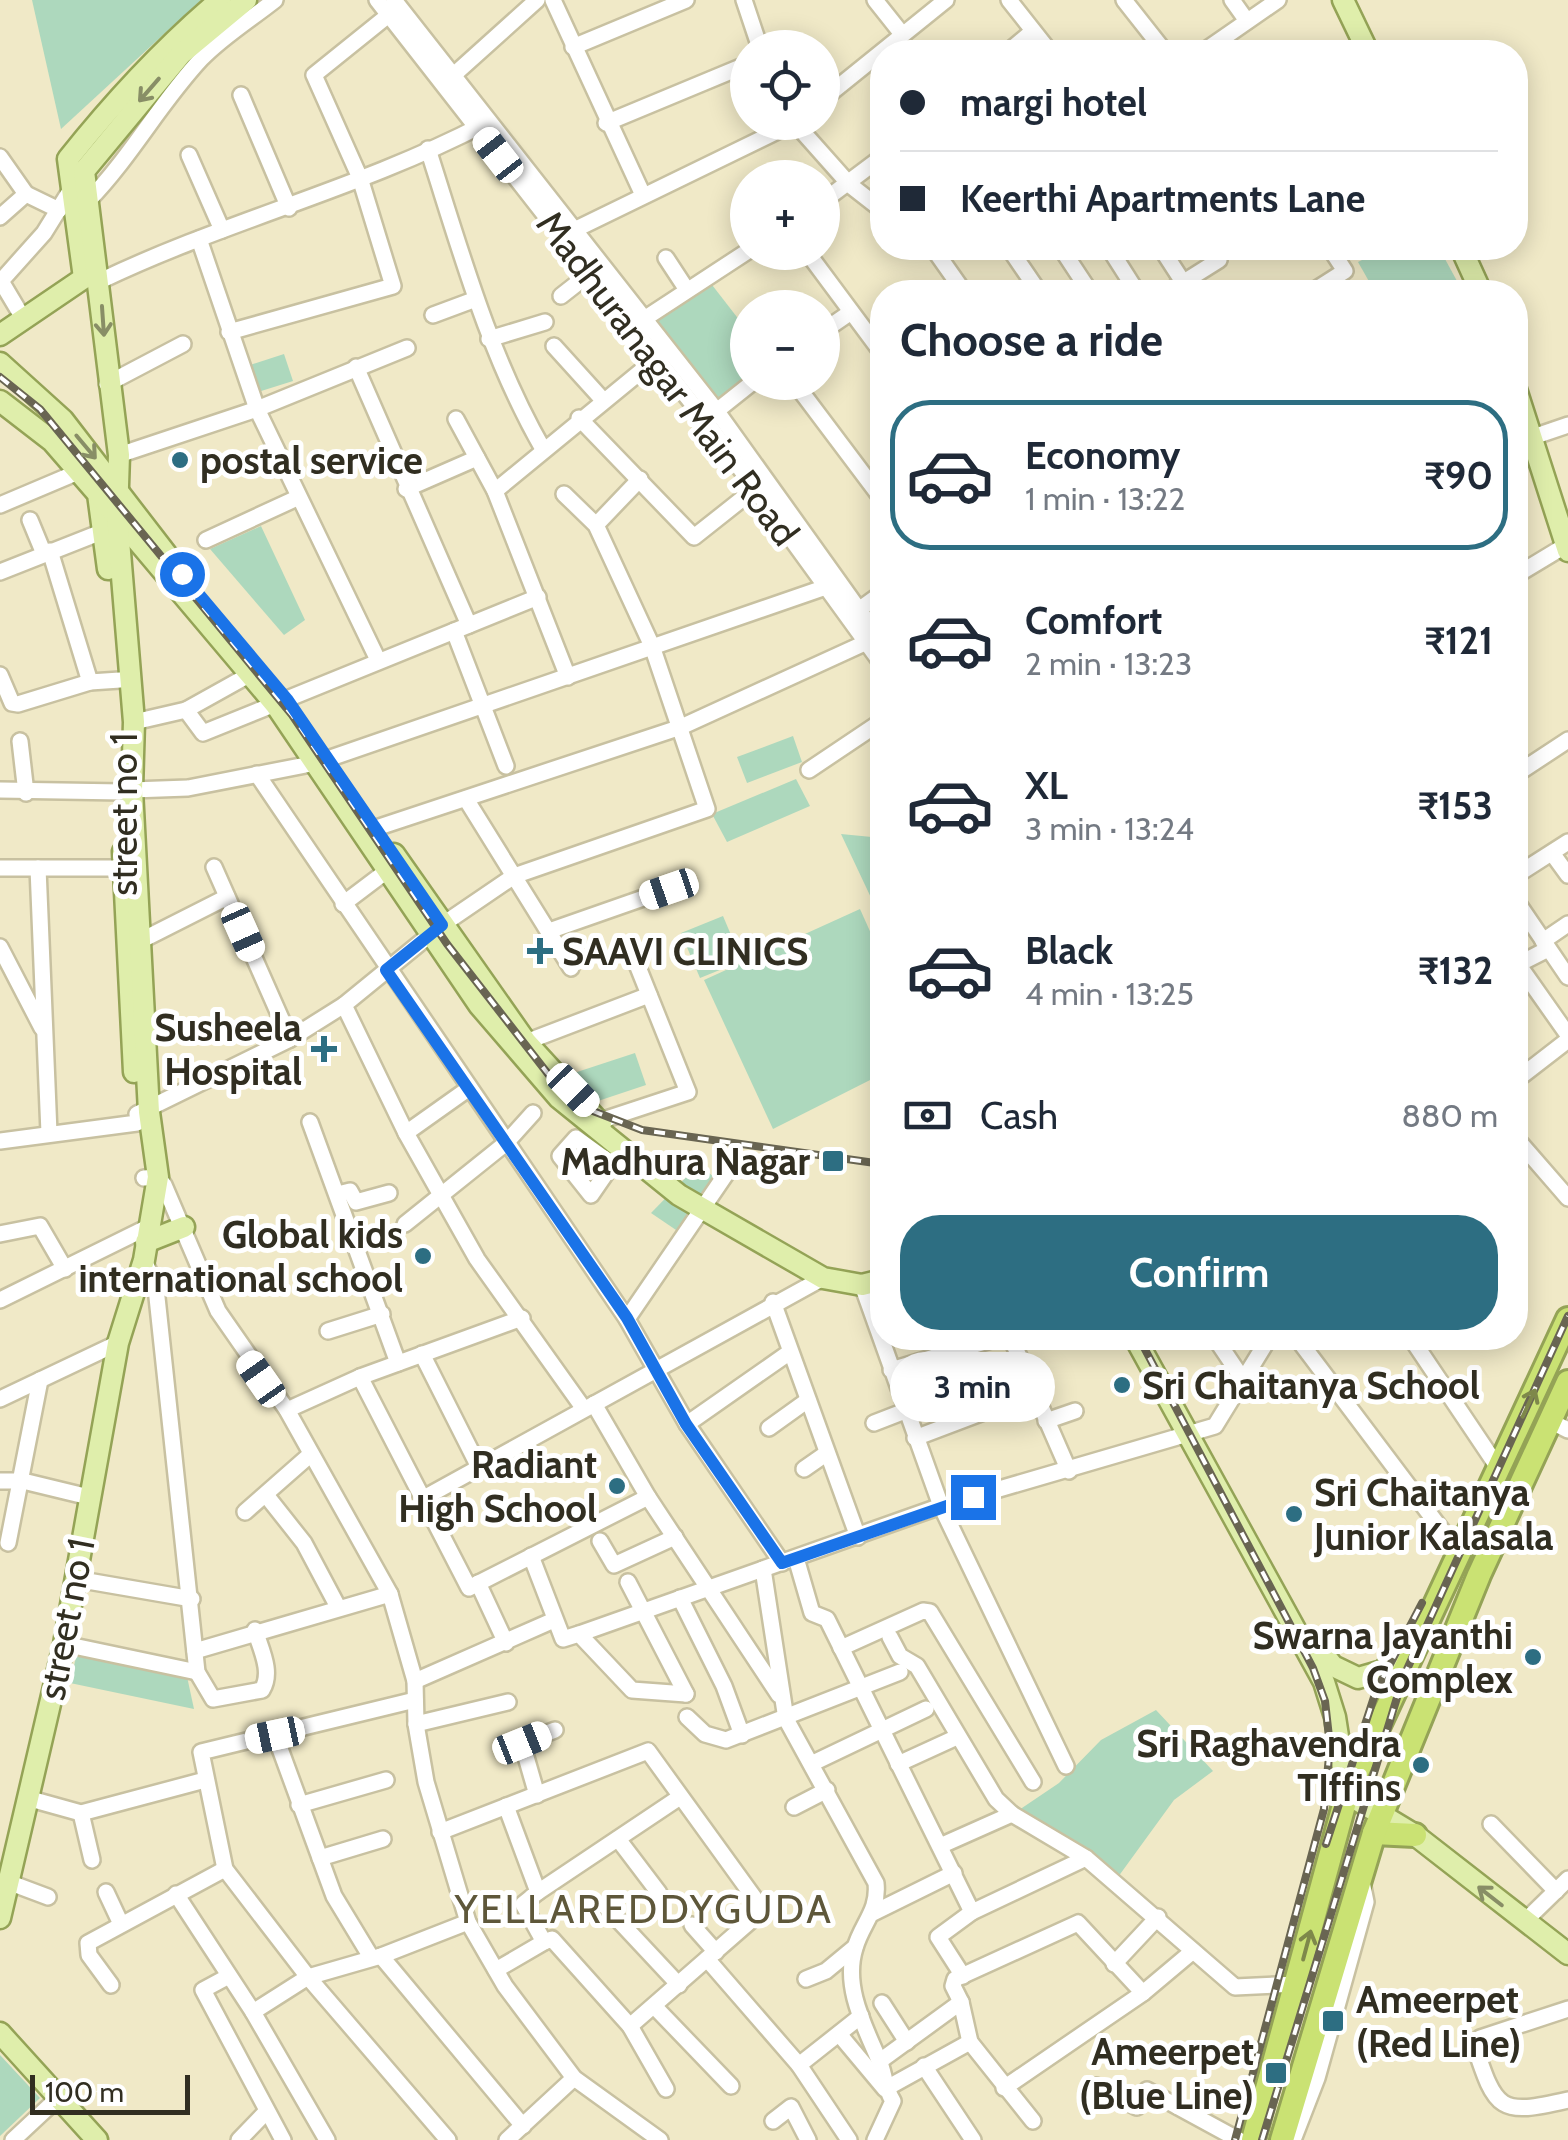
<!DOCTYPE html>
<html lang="en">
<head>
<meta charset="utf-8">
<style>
  body { margin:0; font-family:Cabin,sans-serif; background:#f2f2f3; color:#1f2937; height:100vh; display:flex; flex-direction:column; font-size:38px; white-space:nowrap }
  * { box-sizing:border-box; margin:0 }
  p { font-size:32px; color:#747a83 }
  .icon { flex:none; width:55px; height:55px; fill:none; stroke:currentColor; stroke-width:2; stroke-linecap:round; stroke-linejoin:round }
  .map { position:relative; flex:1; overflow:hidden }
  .sheet { position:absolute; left:870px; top:280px; width:658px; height:1070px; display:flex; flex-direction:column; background:#fff; border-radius:40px; box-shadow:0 5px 25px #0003 }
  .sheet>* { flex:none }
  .guide { position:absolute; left:870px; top:40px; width:658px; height:220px; border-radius:40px; box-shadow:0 5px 25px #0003; display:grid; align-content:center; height:220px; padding:0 30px; background:#fff }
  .buttons { position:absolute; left:730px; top:30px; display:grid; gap:20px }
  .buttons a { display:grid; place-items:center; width:110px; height:110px; border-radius:50%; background:#fff; box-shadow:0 5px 25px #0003; font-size:50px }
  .scale { position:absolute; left:30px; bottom:25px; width:160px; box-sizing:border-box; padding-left:10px; border:5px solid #312e21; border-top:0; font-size:28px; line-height:35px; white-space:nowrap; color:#312e21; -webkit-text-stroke:8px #fff; paint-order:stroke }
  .end { position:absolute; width:45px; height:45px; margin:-22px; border:12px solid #1a73e8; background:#fff; box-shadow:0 0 0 5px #fff }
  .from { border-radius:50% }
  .bubble { position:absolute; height:70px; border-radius:35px; background:#fff; box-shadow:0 5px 25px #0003; font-size:32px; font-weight:800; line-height:70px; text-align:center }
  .car { position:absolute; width:30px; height:60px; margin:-30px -15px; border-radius:12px; box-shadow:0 0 8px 2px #0007; background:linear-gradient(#fff 24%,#345 0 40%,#fff 0 76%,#345 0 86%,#fff 0) }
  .guide b { display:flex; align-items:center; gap:35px; height:95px; font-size:38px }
  .guide b+b { border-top:2px solid #e0e1e3 }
  .guide i { width:25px; height:25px; background:#1f2937 }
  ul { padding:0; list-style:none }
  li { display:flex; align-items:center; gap:30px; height:150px; margin:0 20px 15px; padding:0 10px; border:5px solid transparent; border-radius:40px }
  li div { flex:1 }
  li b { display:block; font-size:38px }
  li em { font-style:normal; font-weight:800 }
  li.active { border-color:#2d6e82 }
  li>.icon { width:90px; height:90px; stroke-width:1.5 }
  h2 { padding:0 30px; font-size:45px; line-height:120px }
  .pay { display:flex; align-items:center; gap:25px; height:110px; padding:0 30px; font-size:38px }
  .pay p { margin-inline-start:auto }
  .button { display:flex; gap:20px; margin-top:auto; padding:20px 30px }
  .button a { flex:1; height:115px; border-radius:40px; background:#2d6e82; color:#fff; font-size:40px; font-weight:800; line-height:115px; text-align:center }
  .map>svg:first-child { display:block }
</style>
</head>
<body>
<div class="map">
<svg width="1568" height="2140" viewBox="0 0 1568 2140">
  <rect width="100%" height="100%" fill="#f0e9c7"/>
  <g fill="#add8bd">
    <path d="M32,0H201L61,129Z"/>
    <path d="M1386,248H1439L1463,292H1375L1358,262Z"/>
    <path d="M709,281L747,330V380L709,409L643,326Z"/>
    <path d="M284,354L293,381L258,392L250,365Z"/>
    <path d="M261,526L305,620L284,635L210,549Z"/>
    <path d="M793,736L802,762L747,783L737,757Z"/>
    <path d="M796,779L810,806L727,842L712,814Z"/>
    <path d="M841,834L882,838V921Z"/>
    <path d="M860,909L882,958V1074L773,1129L704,980Z"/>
    <path d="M723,916L742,961L700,978L681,933Z"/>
    <path d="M635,1053L646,1085L595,1102L574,1073Z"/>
    <path d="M699,1164L716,1179L679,1232L651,1213Z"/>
    <path d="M77,1653L186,1672L194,1709L70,1683Z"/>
    <path d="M1156,1710L1213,1771L1174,1800L1118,1877L1019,1810L1059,1783L1101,1740Z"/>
    <path d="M0,2055L40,2098L0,2136Z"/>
  </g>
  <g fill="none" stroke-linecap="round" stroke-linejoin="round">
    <defs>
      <g id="minor">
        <path d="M377,0L705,420L882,664"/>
        <path d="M394,0L716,410L882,642"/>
        <path d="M553,0L643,195"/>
        <path d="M744,0L760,48"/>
        <path d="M875,0L902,34"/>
        <path d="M1009,0L1050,52"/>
        <path d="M1124,0L1165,52"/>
        <path d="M1232,0L1247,21"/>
        <path d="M573,47L686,0"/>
        <path d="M1008,52L1033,31"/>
        <path d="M1203,52L1278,0"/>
        <path d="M447,81L537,0"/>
        <path d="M241,95L289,208"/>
        <path d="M822,100L946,0"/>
        <path d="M794,122L850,185L882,210"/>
        <path d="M606,123L748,64"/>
        <path d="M428,149C461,252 489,355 543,449"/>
        <path d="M189,155L222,230"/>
        <path d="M0,157L26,194L0,217"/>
        <path d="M26,194L59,210"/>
        <path d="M88,201C131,157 159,104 201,59C222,37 251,19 275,0"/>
        <path d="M822,202L882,157"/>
        <path d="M568,233L796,122"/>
        <path d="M199,239L257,409L378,660"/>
        <path d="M933,248L964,292"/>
        <path d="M1009,248L1039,292"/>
        <path d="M1061,248L1090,292"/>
        <path d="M1109,248L1137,292"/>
        <path d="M1161,248L1183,282"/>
        <path d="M807,252L882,353"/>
        <path d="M666,258L687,290"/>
        <path d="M100,281C225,221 361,188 484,124"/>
        <path d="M1168,292L1219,260L1211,248"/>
        <path d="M1312,292L1345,271L1330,248"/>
        <path d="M561,296L589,274"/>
        <path d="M433,315L476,299"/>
        <path d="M23,318L1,281L44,233L70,191"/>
        <path d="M638,323L748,251"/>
        <path d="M229,332L393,286L360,178L314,75L396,9"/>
        <path d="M822,332L851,312"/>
        <path d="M489,339L545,322"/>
        <path d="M554,346L602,399"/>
        <path d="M356,367L469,625"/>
        <path d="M794,382L882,499"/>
        <path d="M107,384L183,344"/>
        <path d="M709,417L753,382"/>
        <path d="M579,418L694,537L761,484"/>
        <path d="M456,419L495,491L568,677"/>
        <path d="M1530,438L1568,425"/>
        <path d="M119,455L257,409L407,348"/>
        <path d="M406,489L477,458"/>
        <path d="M495,491L662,354"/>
        <path d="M564,494L596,525L652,646L707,809L514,876L442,925L344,1005L406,1133L477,1259L584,1409"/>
        <path d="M0,505L78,472"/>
        <path d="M30,520L44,554"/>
        <path d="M596,525L640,479"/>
        <path d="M206,540L297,498"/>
        <path d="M50,551L90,682"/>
        <path d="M0,572L104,531"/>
        <path d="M1515,576L1568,544"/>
        <path d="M853,614L882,593"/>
        <path d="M454,631L506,766"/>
        <path d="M0,675L12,703L18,704L90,682L120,680"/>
        <path d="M287,699L538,597"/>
        <path d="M186,710L203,733L275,704"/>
        <path d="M134,722L186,710L247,676"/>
        <path d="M20,741L26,793"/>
        <path d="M809,770L882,721"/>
        <path d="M257,774L627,1319L687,1424L782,1563"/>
        <path d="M1515,775L1568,740"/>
        <path d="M0,790L123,792"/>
        <path d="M132,790L188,788L316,763L826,587"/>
        <path d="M466,799L571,968"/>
        <path d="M376,828L681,727L867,642"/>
        <path d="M1552,853L1568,875"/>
        <path d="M214,867L290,1039"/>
        <path d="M0,868H122"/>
        <path d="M38,868L49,1133"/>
        <path d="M1515,876L1568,842"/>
        <path d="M1515,899L1568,977"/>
        <path d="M343,904L388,870"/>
        <path d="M549,931L669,889"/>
        <path d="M140,941L227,897"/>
        <path d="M1543,941L1568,924"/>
        <path d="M0,947L42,1028"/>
        <path d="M1518,964L1568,1035"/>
        <path d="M1515,966L1548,949"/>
        <path d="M526,1042L649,995"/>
        <path d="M1515,1081L1568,1040"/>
        <path d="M137,1114L290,1039L344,1005"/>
        <path d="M600,1121L688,1092L632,952"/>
        <path d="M310,1122L398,1363"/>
        <path d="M406,1133L468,1089"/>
        <path d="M1515,1137L1568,1198"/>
        <path d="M0,1141L137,1123"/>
        <path d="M612,1164L576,1138L560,1156L591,1195L622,1150"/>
        <path d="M144,1178L158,1177L164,1185L218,1311L287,1410L390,1594L415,1681L416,1724L426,1782L468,1922L505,1986L574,2078L660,2140"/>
        <path d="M338,1194L350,1191L356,1202L389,1193"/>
        <path d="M405,1224L506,1143L533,1113"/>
        <path d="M0,1234L40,1226L65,1269"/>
        <path d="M144,1260L156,1288L197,1672L213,1699L262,1690C273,1672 261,1650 255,1630"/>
        <path d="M862,1285L941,1506L1066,1766"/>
        <path d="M0,1300L146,1228"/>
        <path d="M773,1302L858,1537"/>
        <path d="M627,1319L728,1171"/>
        <path d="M328,1331L382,1314"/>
        <path d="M1011,1338L1069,1471"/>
        <path d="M1215,1338L1242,1378"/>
        <path d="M1297,1338L1459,1553"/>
        <path d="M1411,1338L1499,1469"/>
        <path d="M422,1354L480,1469"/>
        <path d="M891,1370L998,1338"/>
        <path d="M360,1377L469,1588L648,1497"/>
        <path d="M0,1399L118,1343"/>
        <path d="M594,1404L648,1497L779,1695"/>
        <path d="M287,1410L360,1377L522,1318"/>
        <path d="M1046,1421L1075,1411"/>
        <path d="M1550,1421L1568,1430"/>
        <path d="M874,1423L905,1411"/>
        <path d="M687,1424L790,1352"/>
        <path d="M769,1428L808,1400"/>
        <path d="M915,1438L1034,1393"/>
        <path d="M804,1469L827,1453"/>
        <path d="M0,1481H23L89,1497"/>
        <path d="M266,1495L304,1543L338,1607"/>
        <path d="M422,1499L823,1278"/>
        <path d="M245,1512L311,1454"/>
        <path d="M600,1541L614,1565L675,1537"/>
        <path d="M8,1543L40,1380"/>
        <path d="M531,1556L563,1639L579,1634L632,1690L686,1694"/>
        <path d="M796,1558L812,1613L827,1619L972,1912L1086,1858"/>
        <path d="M763,1569L786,1719L876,1883C879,1911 862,1923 855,1948C843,1986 864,2025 878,2058C885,2073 884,2087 893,2101L875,2140"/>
        <path d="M76,1579L192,1599"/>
        <path d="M628,1582L686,1694"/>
        <path d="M478,1583L506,1643"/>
        <path d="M680,1598L724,1686L742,1735"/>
        <path d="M579,1634L941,1506L1215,1426L1269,1338"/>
        <path d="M890,1637L900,1656L917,1666L996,1799L1012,1814L1086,1858L1235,1987L1297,1984"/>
        <path d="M64,1644L197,1672"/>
        <path d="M841,1648L923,1611L930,1612L1033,1782"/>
        <path d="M195,1651L390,1594"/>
        <path d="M415,1681L554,1620"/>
        <path d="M415,1700L201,1752L225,1869L308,1977L448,2140"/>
        <path d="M687,1717L705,1734L726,1740L900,1672"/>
        <path d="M416,1724L508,1702"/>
        <path d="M275,1735L334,1896L371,1957"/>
        <path d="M813,1763L926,1709"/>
        <path d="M898,1764L957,1737"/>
        <path d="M537,1795L522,1743L555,1730"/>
        <path d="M27,1798L81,1813L205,1780"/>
        <path d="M299,1805L386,1780"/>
        <path d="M506,1806L538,1892L523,1904L544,1942L552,1939L630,2026L666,2089"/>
        <path d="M794,1807L827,1790"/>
        <path d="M81,1813L92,1860"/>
        <path d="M1491,1824L1556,1891"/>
        <path d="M440,1832L648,1751L763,1910L630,2026"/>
        <path d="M618,1839L659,1893"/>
        <path d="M940,1846L1012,1814"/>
        <path d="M320,1858L383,1839"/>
        <path d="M8,1882L48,1897"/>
        <path d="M106,1892L121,1924"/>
        <path d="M538,1892L680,1797"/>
        <path d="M176,1894L253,2012L327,2140"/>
        <path d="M607,1908L679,1985"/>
        <path d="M873,1913L954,1873"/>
        <path d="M1524,1922L1568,1879"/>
        <path d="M692,1925L716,1952"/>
        <path d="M381,1956L523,2126"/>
        <path d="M707,1959L799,2065L849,2140"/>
        <path d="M1114,1964L1158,1917"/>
        <path d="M496,1970L544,1942"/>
        <path d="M229,1976L203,1990L283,2140"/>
        <path d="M963,1976L938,1937L972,1912"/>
        <path d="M806,1979L826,1971L855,1947"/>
        <path d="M111,1985L89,1955L88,1943L225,1869"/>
        <path d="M882,2003L907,2042"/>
        <path d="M654,2006L731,2086"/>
        <path d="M1568,2009L1480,2038L1474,2044C1496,2111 1499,2116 1568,2100"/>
        <path d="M253,2012L308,1977L381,1956L468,1922"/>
        <path d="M839,2034L885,2089L970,2042"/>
        <path d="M880,2061L961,2002"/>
        <path d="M799,2065L861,2016"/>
        <path d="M924,2066L973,2140"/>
        <path d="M1096,2086L1137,2107L1147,2090L1239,2140"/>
        <path d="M1004,2088L1143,1993L1193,1951"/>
        <path d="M773,2121L791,2107L808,2140"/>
        <path d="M1033,2121L970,2042L961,2002L953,1986L955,1979L1078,1923L1143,1993"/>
        <path d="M13,2140L58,2098"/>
        <path d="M239,2140L265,2113"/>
        <path d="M507,2140L574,2078"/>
        <path d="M1293,2140L1317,2078L1366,1902L1362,1882"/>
      </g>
      <g id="major">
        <path d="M1343,0L1368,52"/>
        <path d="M1461,248L1481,292"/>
        <path d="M0,335L84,278L68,159C115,100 163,48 220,0"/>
        <path d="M0,363L63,420L177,568"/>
        <path d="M1515,386L1568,551"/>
        <path d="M0,401L52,441L98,494L108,569"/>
        <path d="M98,494L275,704L479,1005L559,1098L679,1195L823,1278L862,1285L882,1280"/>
        <path d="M123,852L134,1072"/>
        <path d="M394,854L526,1042L601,1124"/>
        <path d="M146,1242L184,1227"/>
        <path d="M1135,1338L1324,1682L1335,1717L1347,1794L1415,1835L1568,1954"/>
        <path d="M1313,1641L1333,1666L1358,1678L1382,1671L1415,1640"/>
        <path d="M0,1918L64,1644L118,1343L144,1260L158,1177L149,1112L132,790L134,722L117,516L119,455L84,171L181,54L246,0"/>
        <path d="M0,2033L97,2140"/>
      </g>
      <g id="highway">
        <path d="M1374,1833L1415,1835"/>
        <path d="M1253,2140L1347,1794L1568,1319"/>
        <path d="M1282,2140L1374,1833L1479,1575L1568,1382"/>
      </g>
    </defs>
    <use href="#minor" stroke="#c8c1a1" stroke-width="20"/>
    <use href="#major" stroke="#94a356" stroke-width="25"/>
    <use href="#highway" stroke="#94a356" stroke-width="28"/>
    <use href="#minor" stroke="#fff" stroke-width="15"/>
    <use href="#major" stroke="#dfeeab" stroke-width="20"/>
    <use href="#highway" stroke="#cae273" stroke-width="22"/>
    <defs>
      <g id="rail">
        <path d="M0,377L40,409L292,715L447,944L552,1079L593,1111L642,1130L882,1164"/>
        <path d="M1139,1338L1313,1668L1325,1701L1330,1746L1324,1809L1235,2140"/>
        <path d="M1326,1844L1376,1691L1422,1603"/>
        <path d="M1262,2140L1403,1678L1568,1316"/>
      </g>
    </defs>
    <use href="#rail" stroke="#696552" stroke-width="8"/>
    <use href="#rail" stroke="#fff" stroke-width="4" stroke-dasharray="11" stroke-linecap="butt"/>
  </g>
  <defs><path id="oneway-shaft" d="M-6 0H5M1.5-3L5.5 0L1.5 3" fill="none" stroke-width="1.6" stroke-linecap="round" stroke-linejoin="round" transform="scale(2.5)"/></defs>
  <g stroke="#888e66">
    <use href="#oneway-shaft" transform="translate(149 90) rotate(131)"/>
    <use href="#oneway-shaft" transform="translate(103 321) rotate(86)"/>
    <use href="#oneway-shaft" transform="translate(86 447) rotate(50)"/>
    <use href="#oneway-shaft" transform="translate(1490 1896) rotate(-142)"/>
  </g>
  <g stroke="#7e884a">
    <use href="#oneway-shaft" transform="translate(1529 1403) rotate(-65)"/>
    <use href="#oneway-shaft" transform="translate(1307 1945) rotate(-75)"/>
  </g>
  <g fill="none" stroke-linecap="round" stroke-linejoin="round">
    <path stroke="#1a73e8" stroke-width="12" d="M182,574L287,699L442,925L386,970L627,1318L686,1424L782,1563L973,1497"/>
  </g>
  <g fill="#2d6e82" stroke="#fff" stroke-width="4">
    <circle cx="180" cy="460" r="10"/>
    <path d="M535 936h10v10h10v10h-10v10h-10v-10h-10v-10h10z"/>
    <path d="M319 1034h10v10h10v10h-10v10h-10v-10h-10v-10h10z"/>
    <rect x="821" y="1149" width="24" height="24" rx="5"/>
    <circle cx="423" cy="1256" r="10"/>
    <circle cx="1122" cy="1385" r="10"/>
    <circle cx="617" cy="1486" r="10"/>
    <circle cx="1294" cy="1514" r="10"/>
    <circle cx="1533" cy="1657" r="10"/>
    <circle cx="1421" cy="1765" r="10"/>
    <rect x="1321" y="2009" width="24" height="24" rx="5"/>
    <rect x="1264" y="2061" width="24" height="24" rx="5"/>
  </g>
  <g text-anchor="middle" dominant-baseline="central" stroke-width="10" stroke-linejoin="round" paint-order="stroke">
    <g font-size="38" fill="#312e21" stroke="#fff">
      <text transform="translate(668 378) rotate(53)">Madhuranagar Main Road</text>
      <text transform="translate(123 814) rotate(-90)">street no 1</text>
      <text transform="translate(66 1619) rotate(-79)">street no 1</text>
    </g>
    <g font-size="38" font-weight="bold" fill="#312e21" stroke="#fff" text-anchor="end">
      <text x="200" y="460" text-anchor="start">postal service</text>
      <text x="562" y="951" text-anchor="start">SAAVI CLINICS</text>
      <text x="302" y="1027">Susheela<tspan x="302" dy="44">Hospital</tspan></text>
      <text x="810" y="1161">Madhura Nagar</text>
      <text x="403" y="1234">Global kids<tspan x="403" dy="44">international school</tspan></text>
      <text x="1142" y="1385" text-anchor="start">Sri Chaitanya School</text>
      <text x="597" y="1464">Radiant<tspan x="597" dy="44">High School</tspan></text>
      <text x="1314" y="1492" text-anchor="start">Sri Chaitanya<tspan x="1314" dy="44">Junior Kalasala</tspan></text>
      <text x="1513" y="1635">Swarna Jayanthi<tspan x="1513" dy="44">Complex</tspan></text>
      <text x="1401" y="1743">Sri Raghavendra<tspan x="1401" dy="44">TIffins</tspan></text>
      <text x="1356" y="1999" text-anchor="start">Ameerpet<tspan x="1356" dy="44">(Red Line)</tspan></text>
      <text x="1254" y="2051">Ameerpet<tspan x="1254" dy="44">(Blue Line)</tspan></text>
    </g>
    <g font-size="40" letter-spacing="2.5" fill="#5e573a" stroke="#fff">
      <text x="644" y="1908">YELLAREDDYGUDA</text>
    </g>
  </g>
</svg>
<div class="buttons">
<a><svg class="icon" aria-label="locate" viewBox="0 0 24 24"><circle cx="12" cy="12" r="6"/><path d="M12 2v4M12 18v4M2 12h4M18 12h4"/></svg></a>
<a>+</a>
<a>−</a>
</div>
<div class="scale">100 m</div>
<i class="end from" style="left:182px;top:574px"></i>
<i class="end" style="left:973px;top:1497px"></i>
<div class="bubble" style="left:890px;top:1352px;width:165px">3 min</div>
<i class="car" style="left:498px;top:155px;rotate:322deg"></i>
<i class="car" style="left:669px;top:889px;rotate:251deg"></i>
<i class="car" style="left:243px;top:932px;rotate:156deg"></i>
<i class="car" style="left:573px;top:1090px;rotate:136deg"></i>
<i class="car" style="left:261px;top:1379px;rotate:325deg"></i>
<i class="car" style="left:275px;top:1735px;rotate:258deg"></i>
<i class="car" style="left:522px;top:1743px;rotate:68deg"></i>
<div class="guide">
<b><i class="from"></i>margi hotel</b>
<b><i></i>Keerthi Apartments Lane</b>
</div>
<section class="sheet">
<h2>Choose a ride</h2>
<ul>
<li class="active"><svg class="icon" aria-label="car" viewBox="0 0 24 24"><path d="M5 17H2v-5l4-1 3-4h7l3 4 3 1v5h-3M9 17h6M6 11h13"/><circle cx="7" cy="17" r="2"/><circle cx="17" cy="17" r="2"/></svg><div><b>Economy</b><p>1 min · 13:22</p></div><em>₹90</em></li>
<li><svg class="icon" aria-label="car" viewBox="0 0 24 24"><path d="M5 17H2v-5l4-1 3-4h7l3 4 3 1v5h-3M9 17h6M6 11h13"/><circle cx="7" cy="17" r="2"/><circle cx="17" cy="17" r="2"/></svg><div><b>Comfort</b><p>2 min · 13:23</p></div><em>₹121</em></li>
<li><svg class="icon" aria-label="car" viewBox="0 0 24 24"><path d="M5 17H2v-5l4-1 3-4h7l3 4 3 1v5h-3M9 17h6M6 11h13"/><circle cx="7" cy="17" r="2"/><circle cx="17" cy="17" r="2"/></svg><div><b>XL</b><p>3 min · 13:24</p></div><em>₹153</em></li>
<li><svg class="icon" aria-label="car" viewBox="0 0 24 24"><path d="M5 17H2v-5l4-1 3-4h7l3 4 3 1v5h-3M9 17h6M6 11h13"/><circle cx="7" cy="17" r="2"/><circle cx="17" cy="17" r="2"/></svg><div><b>Black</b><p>4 min · 13:25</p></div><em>₹132</em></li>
</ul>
<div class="pay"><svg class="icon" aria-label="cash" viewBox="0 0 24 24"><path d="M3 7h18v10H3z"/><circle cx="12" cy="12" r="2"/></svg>Cash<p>880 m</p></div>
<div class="button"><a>Confirm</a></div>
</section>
</div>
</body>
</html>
